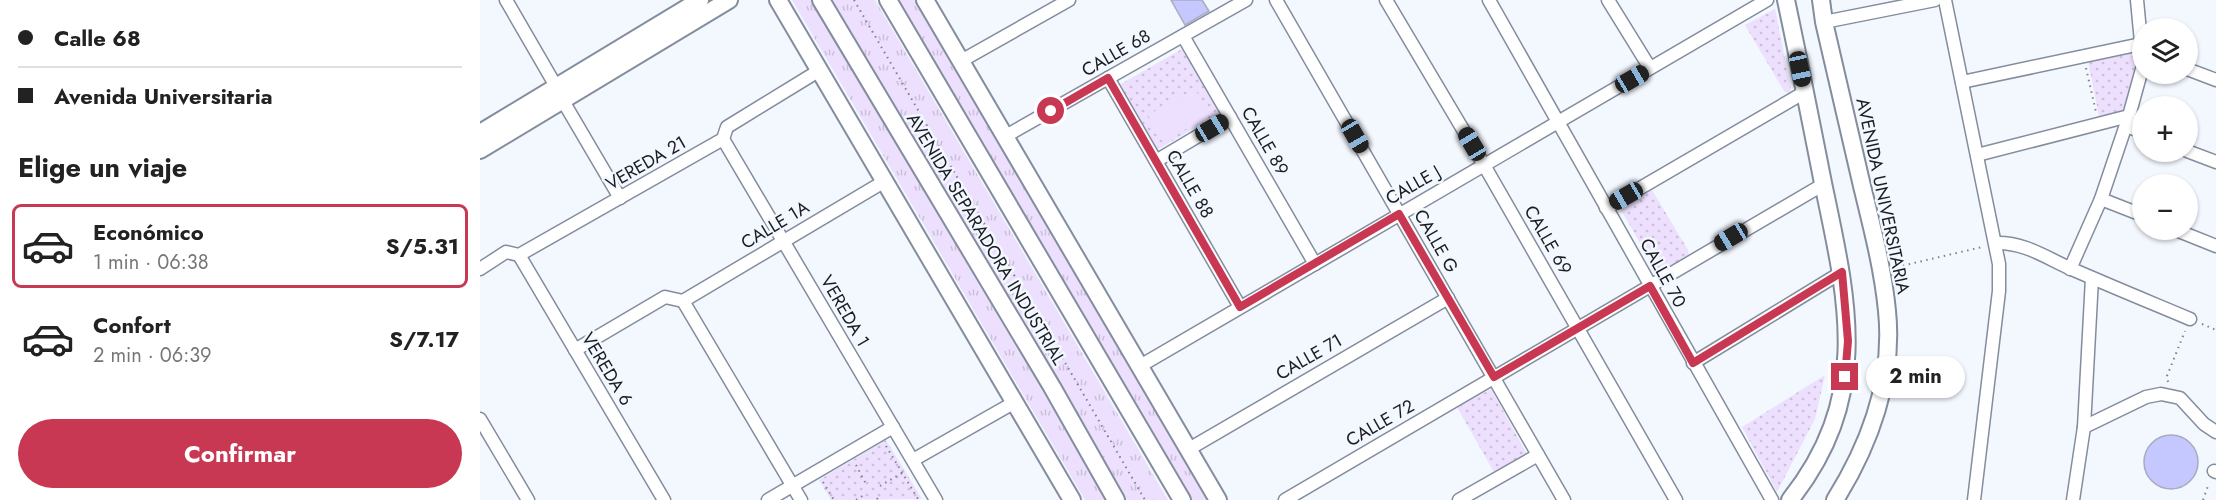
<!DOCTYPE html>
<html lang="es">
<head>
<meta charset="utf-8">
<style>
  body { margin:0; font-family:Jost,sans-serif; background:#f2f2f2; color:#222; height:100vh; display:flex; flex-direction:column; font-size:22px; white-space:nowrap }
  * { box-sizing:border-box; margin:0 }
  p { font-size:20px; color:#767676 }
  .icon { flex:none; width:33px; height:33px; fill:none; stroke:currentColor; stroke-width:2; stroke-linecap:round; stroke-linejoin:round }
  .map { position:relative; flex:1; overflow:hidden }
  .sheet { display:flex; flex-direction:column; background:#fff; width:480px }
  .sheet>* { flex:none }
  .top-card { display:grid; align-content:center; height:132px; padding:0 18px; background:#fff }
  .tools { position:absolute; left:1652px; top:18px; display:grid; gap:12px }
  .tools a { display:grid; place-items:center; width:66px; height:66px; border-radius:50%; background:#fff; box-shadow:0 2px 4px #0004; font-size:30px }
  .end { position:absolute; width:27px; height:27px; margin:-14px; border:8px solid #c93853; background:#fff; box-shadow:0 0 0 3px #fff }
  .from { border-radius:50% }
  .bubble { position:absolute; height:42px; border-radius:21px; background:#fff; box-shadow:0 2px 4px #0004; font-size:20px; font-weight:700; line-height:42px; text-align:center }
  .car { position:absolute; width:18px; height:36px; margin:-18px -9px; border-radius:8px; box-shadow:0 0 4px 2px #0007; background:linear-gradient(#222 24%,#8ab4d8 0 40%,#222 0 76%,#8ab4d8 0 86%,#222 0) }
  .top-card b { display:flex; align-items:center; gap:21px; height:57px; font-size:22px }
  .top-card b+b { border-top:2px solid #e0e0e0 }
  .top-card i { width:15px; height:15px; background:#222 }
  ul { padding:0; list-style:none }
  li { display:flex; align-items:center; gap:18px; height:84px; margin:0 12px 9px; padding:0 6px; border:3px solid transparent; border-radius:9px }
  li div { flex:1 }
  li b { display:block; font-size:22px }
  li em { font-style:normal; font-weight:700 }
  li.selected { border-color:#c93853 }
  li>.icon { width:54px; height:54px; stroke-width:1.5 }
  h2 { padding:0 18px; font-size:27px; line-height:72px }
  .button { display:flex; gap:12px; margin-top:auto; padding:12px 18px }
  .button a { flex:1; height:69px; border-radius:36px; background:#c93853; color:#fff; font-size:24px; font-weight:700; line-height:69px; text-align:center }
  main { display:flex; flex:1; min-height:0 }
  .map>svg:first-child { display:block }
</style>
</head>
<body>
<main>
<section class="sheet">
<div class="top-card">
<b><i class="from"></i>Calle 68</b>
<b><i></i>Avenida Universitaria</b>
</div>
<h2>Elige un viaje</h2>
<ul>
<li class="selected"><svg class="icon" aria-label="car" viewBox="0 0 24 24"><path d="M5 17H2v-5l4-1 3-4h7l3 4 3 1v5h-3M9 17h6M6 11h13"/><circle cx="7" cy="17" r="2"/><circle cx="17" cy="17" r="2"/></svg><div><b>Económico</b><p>1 min · 06:38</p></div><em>S/5.31</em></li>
<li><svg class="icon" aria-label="car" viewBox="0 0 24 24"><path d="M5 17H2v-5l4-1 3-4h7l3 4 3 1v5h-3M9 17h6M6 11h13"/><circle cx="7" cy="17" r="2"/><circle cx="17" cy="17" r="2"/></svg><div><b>Confort</b><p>2 min · 06:39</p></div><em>S/7.17</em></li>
</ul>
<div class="button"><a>Confirmar</a></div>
</section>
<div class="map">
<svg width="1736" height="500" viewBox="0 0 1736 500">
  <defs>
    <pattern id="grass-tufts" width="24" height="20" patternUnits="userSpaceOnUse" patternTransform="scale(1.5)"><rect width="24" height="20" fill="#ede0fe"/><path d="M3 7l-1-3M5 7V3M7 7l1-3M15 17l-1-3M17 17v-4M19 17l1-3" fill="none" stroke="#cbc0d9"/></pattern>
    <pattern id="park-dots" width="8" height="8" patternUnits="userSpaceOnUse" patternTransform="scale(1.5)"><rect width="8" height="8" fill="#ede0fe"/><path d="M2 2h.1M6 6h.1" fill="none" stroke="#cbc0d9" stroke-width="1.8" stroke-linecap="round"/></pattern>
  </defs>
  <rect width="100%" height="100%" fill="#f3f7fe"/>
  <g fill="url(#grass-tufts)">
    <path d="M312,0H334L626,500H605Z"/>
    <path d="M351,0H395L688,500H643Z"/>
    <path d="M419,0H436L727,500H710Z"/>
  </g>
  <g fill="url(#park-dots)">
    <path d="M1295,9L1312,95L1304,91L1265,25Z"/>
    <path d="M702,49L740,113L677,150L639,85Z"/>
    <path d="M1656,51L1658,72L1646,113L1620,121L1608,61Z"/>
    <path d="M1172,190L1208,250L1209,256L1177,273L1140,208Z"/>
    <path d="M1345,375L1335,419L1297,492L1262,427Z"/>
    <path d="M1011,389L1048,456L1015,474L977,407Z"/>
    <path d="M406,440L442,499L351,500L339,480Z"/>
  </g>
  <path fill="#ede0fe" d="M715,89L730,115L683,142L668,115Z"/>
  <g fill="#c4c8ff" stroke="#aaabbe" stroke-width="1.5">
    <path d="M691,0H722L729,11L705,25Z"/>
    <circle cx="1691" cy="462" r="27"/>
  </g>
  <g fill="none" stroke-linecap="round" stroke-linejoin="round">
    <defs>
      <g id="street">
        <path d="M26,0L77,88"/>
        <path d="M796,0L1084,500"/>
        <path d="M906,0L1004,165L1196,500"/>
        <path d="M1009,0L1292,500"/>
        <path d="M1128,0L1170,68"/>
        <path d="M1465,0L1519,264V291L1494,500"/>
        <path d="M1657,0L1662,53"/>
        <path d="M1344,22L1455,0"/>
        <path d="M703,36L835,264"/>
        <path d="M481,61L589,0"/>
        <path d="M1707,69L1736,80"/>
        <path d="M628,78L760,307"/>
        <path d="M1482,82L1661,44"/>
        <path d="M83,101L140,198"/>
        <path d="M1646,126L1662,132"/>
        <path d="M524,137L766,0"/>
        <path d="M243,139L456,500"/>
        <path d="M1707,151L1736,162"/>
        <path d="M1497,155L1649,116"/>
        <path d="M676,161L750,117"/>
        <path d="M1621,199L1662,215"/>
        <path d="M1126,208L1325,92"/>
        <path d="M1696,230L1736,246"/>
        <path d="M1516,243C1545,242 1568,259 1594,270C1633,287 1672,303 1710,319"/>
        <path d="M39,255L184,500"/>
        <path d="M0,269L26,252L39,255L243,139L247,127L340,70"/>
        <path d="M1590,269L1621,199L1649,116L1662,69"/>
        <path d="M203,301L405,181"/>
        <path d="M203,301L321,500"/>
        <path d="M95,350L185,297L203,301"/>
        <path d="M1213,363L1362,272"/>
        <path d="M660,366L1287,0"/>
        <path d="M0,419L48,500"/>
        <path d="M1604,427L1666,397L1681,394L1700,398L1724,424L1736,432"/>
        <path d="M709,449L968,298"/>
        <path d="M433,460L535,402"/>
        <path d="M1734,471L1736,472"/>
        <path d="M288,500L413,427"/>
        <path d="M805,500L1344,184"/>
        <path d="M979,500L1058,455"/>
        <path d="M1593,500L1604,427L1612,278"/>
      </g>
      <g id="secondary">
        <path d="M298,0L592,500"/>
        <path d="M341,0L572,387L636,500"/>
        <path d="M408,0L702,500"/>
        <path d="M445,0L738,500"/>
        <path d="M1306,0C1319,61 1331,122 1343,183C1368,302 1392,396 1310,500"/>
        <path d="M1341,0L1344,22C1357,77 1370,132 1382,186C1392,227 1403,269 1407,311C1414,378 1390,444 1355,500"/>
        <path d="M0,133L220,0"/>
        <path d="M0,150L249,0"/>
      </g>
    </defs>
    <use href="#street" stroke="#838d9d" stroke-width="15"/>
    <use href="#secondary" stroke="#838d9d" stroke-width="20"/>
    <g stroke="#7e8289" stroke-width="2" stroke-dasharray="1.5 4.5" stroke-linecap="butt">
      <path d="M374,0L665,500"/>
      <path d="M1606,68L1616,112"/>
      <path d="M1417,267L1502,247"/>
      <path d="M1722,324L1736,330"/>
      <path d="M1688,382L1687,376L1705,331"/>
      <path d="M406,446L438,499L435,500"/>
      <path d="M376,465L386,484"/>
      <path d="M343,482L354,500"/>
      <path d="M400,486L422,473"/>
      <path d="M397,498L398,500"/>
      <path d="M376,500L384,495"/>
      <path d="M1723,500L1729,483"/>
    </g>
    <use href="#street" stroke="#fff" stroke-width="12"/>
    <use href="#secondary" stroke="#fff" stroke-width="16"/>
  </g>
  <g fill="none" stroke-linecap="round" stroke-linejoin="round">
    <path stroke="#c93853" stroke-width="8" d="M571,111L628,78L760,307L919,214L1014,377L1170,286L1213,363L1362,272L1368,341L1365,377"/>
  </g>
  <g text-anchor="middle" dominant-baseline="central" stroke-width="5" stroke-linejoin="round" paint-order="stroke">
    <g font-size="18" fill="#191d23" stroke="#f3f7fe">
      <text transform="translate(636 53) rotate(-30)">CALLE 68</text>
      <text transform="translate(785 141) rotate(60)">CALLE 89</text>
      <text transform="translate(166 163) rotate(-30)">VEREDA 21</text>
      <text transform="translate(710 184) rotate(60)">CALLE 88</text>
      <text transform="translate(933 185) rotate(-30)">CALLE J</text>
      <text transform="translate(1403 196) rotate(78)">AVENIDA UNIVERSITARIA</text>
      <text transform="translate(295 225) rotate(-31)">CALLE 1A</text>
      <text transform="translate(506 239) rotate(59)">AVENIDA SEPARADORA INDUSTRIAL</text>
      <text transform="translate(1068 240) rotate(60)">CALLE 69</text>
      <text transform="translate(956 241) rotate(60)">CALLE G</text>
      <text transform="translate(1183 273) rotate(61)">CALLE 70</text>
      <text transform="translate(365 311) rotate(60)">VEREDA 1</text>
      <text transform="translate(829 357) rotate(-30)">CALLE 71</text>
      <text transform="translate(127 369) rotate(59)">VEREDA 6</text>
      <text transform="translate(900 423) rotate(-30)">CALLE 72</text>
    </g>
  </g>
</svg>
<div class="tools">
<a><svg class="icon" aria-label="layers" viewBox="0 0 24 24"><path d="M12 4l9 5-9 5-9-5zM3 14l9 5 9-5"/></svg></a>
<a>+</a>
<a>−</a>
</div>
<i class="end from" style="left:571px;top:111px"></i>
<i class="end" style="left:1365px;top:377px"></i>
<div class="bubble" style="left:1386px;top:356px;width:99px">2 min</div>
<i class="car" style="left:1320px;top:69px;rotate:168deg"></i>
<i class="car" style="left:1152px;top:79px;rotate:60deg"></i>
<i class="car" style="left:732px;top:128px;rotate:59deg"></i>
<i class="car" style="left:875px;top:136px;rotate:150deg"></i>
<i class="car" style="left:992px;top:144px;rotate:329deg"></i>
<i class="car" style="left:1146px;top:196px;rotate:240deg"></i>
<i class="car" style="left:1251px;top:237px;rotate:239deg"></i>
</div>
</main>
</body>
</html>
